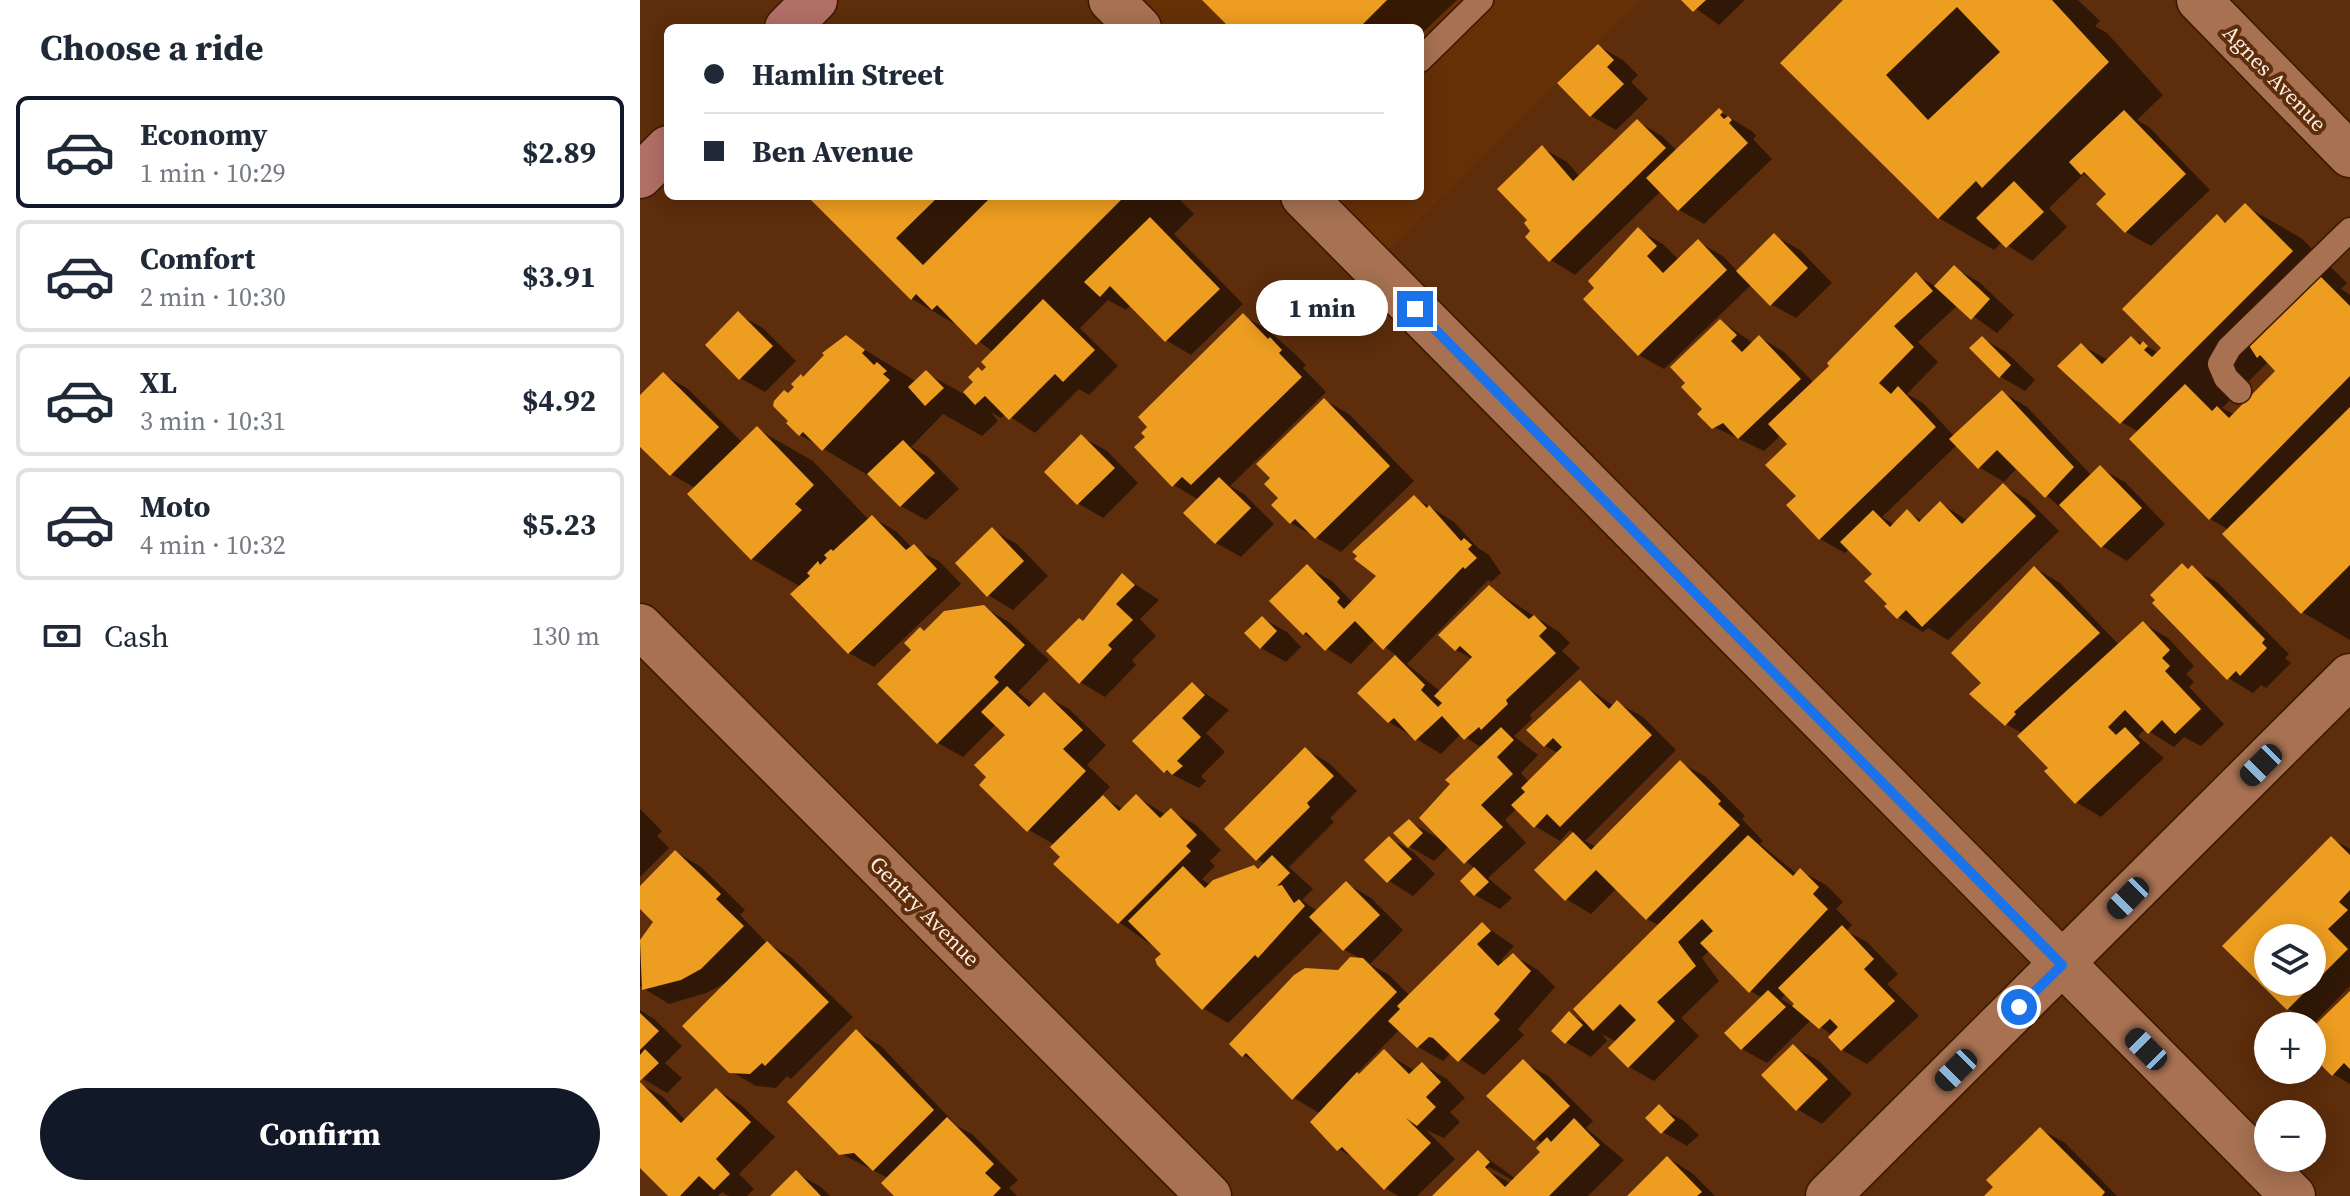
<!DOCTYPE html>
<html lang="en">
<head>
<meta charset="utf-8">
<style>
  body { margin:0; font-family:"Source Serif 4",serif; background:#f2f2f3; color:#1f2937; height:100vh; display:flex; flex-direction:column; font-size:30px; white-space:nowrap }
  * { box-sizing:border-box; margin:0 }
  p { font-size:26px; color:#747a83 }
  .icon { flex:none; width:44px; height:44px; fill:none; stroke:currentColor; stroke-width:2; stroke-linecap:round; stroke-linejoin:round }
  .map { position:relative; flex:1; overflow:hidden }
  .panel { display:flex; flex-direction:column; background:#fff; width:640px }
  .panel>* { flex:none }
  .guide { position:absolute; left:24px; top:24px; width:760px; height:176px; border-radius:12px; box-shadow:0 4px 20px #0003; display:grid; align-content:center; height:176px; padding:0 40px; background:#fff }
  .tools { position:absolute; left:1614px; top:924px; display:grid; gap:16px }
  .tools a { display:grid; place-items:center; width:72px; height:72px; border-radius:50%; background:#fff; box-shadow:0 4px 20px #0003; font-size:40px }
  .end { position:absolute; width:36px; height:36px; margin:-18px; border:10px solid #1a73e8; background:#fff; box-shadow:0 0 0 4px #fff }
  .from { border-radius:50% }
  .bubble { position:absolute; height:56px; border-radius:28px; background:#fff; box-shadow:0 4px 20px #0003; font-size:26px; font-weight:700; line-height:56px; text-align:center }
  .car { position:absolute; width:24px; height:48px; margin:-24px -12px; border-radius:10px; box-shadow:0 0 6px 2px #0007; background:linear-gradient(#222 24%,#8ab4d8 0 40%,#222 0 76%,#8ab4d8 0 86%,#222 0) }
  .guide b { display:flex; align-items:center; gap:28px; height:76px; font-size:30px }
  .guide b+b { border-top:2px solid #e0e1e3 }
  .guide i { width:20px; height:20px; background:#1f2937 }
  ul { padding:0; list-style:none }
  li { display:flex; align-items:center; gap:24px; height:112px; margin:0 16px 12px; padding:0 24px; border:4px solid #e0e1e3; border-radius:12px }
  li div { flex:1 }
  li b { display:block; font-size:30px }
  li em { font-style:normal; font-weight:700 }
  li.active { border-color:#111827 }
  li>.icon { width:72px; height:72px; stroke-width:1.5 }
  h2 { padding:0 40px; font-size:36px; line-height:96px }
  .pay { display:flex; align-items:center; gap:20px; height:88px; padding:0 40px; font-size:30px }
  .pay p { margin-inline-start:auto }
  .button { display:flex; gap:16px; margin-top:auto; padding:16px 40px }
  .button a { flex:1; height:92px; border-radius:48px; background:#111827; color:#fff; font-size:32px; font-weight:700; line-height:92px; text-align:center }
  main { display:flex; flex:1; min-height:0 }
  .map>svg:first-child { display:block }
</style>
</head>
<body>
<main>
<section class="panel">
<h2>Choose a ride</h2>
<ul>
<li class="active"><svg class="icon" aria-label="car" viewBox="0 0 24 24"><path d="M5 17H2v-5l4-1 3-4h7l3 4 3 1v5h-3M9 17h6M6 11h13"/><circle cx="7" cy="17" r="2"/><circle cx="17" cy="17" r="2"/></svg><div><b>Economy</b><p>1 min · 10:29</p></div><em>$2.89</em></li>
<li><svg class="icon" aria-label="car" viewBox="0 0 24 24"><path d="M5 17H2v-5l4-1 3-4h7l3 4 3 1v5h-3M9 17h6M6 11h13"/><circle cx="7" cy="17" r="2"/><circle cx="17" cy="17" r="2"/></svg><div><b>Comfort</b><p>2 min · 10:30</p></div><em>$3.91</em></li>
<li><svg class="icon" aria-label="car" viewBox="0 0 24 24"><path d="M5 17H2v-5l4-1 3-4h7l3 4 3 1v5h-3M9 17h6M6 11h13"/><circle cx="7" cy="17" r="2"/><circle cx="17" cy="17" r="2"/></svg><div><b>XL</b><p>3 min · 10:31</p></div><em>$4.92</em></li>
<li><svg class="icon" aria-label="car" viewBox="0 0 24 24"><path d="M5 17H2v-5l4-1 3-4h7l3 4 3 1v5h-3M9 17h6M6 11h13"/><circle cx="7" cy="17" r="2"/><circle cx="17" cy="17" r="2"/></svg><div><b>Moto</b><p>4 min · 10:32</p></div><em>$5.23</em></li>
</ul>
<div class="pay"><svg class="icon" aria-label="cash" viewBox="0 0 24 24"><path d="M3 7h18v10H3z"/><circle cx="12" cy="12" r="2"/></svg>Cash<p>130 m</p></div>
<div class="button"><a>Confirm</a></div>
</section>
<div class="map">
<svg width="1710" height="1196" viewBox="0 0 1710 1196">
  <rect width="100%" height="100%" fill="#5d2d0c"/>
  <path fill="#663007" d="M461,0H1000L727,271L654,196H780V28H489Z"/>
  <g fill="#0007" fill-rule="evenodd">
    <path d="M565,0H817L780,35V28H593Z"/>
    <path d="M1044,0H1105L1079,25Z"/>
    <path d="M1205,0H1438L1460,21L1455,26L1467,33L1523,95L1497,120L1509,127L1570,190L1511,246L1486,232L1468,194L1444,174L1409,208L1427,227L1392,261L1362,242L1354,250L1299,218Z"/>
    <path d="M959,46L984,61L998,75L991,82L1008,99L976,130L951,116Z"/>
    <path d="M1079,111L1113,132L1116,136L1113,139L1132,159L1064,224L1039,210L1021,191L935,275L911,260L888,237L893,231L902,148L927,162L940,177L998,122L1022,136L1037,151Z"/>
    <path d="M170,196H536L554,214L534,234L603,304L551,355L526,340L491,304L486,310L468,300L440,328L478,366L449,395L439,389L395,433L366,414L361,418L351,412L358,421L342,436L303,414L271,447L288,457L319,489L286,520L261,506L236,480L160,435L149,423V395L206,338L277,382L286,373L324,394L348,367L353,352L322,328L272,299Z"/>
    <path d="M1605,206L1661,238L1707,283L1701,289L1710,295V640L1662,612L1589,530L1570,519L1499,432L1481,422L1441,345L1468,360L1491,338L1519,353L1577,217L1588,223ZM1628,362L1638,371L1595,415L1582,408Z"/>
    <path d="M998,230L1023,244L1039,260L1058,242L1083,256L1098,272L1135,236L1160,250L1192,283L1156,318L1131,304L1112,284L1024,369L999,355Z"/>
    <path d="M1314,268L1339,282L1374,315L1357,333L1318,305L1278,342L1298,362L1267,394L1283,403L1314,436L1362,392L1387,407L1452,476L1460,468L1485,482L1525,524L1487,561L1462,546L1377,468L1364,482L1339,467L1317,445L1242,517L1255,525L1267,512L1283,521L1300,503L1328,521L1363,485L1388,500L1419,531L1308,640L1288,628L1283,632L1258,617L1234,574L1209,549L1205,553L1180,539L1159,496L1150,444L1141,435L1124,451L1074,427L1065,409L1081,321L1113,343L1119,337L1144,352L1174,383L1276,275L1297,287Z"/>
    <path d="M98,314L123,328L156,361L125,392L100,378Z"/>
    <path d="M603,316L628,330L655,354L666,365L663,368L686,392L590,486L604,494L634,524L601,557L576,543L559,500L534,485Z"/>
    <path d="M1342,338L1367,353L1395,380L1385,391L1361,377L1332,348Z"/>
    <path d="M23,374L48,389L103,443L117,429L173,461L229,520L232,517L257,532L272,548L299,561L321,584L234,667L209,653L161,587L112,559L55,488L31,474L0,444V398Z"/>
    <path d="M684,400L709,414L774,481L701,552L651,523L641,498Z"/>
    <path d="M442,437L467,451L498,483L463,518L439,504L407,472Z"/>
    <path d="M774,497L814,522L838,548L849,555L861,573L851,582L848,580L767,664L801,692L833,659L816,650L849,587L919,632L930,643L922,651L940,668L890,715L892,719L874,736L898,755L881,773L889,782L918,753L905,746L941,683L974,706L978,703L1003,717L1036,750L945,841L956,847L1041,763L1066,777L1105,816L1102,819L1123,841L1120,844L1157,874L1161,871L1186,885L1203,902L1196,909L1212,925L1206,931L1227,942L1258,974L1247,984L1279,1016L1227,1064L1202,1050L1192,1035L1171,1020L1127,1063L1102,1049L1123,998L1110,991L1070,950L1062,958L1079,981L1041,1018L1059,1036L1014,1081L989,1067L971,1048L977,1042L962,1034L967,1041L951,1057L926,1042L930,1014L948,1024L1020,926L1007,919L977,888L951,914L926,899L897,870L934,833L930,830L920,841L895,826L877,808L865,820L886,843L848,878L872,898L860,909L835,895V869L809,846L794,861L770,847L756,833L769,821L801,840L842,748L821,734L801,754L749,722L719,693L757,656L735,639L711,664L664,634L667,567L692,581L713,603L739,576ZM1146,994L1156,1004L1154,1007L1141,999Z"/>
    <path d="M352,530L377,544L408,576L373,610L348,595Z"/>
    <path d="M1542,565L1577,582L1649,654L1645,658L1651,663L1626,688L1621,685L1613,693L1588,678Z"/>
    <path d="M1395,568L1420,583L1479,645L1503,623L1528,638L1554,666L1546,674L1554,682L1549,687L1584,724L1561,746L1544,737L1534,747L1505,729L1498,736L1524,758L1461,817L1436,802L1382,733L1366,724L1343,683Z"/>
    <path d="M483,576L519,600L500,619L516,636L492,660L496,665L465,697L440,682L444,623Z"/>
    <path d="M343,607L369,622L409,660L378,692L394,705L404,695L429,709L466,745L447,765L470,787L461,796L483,809L496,796L526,815L531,811L556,825L581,850L570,861L575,866L562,879L570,885L619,870L625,864L617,859L665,749L690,764L717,791L690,818L694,822L649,867L673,889L662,900L678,912L706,883L731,898L763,930L730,964L749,975L770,996L842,924L874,946L861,960L864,963L873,955L898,970L915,987L878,1029L884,1035L844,1075L811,1053L803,1061L778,1047L760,1029L716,1074L720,1076L745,1052L775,1071L782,1064L807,1079L825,1098L810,1112L820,1122L804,1138L786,1130L815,1159L777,1196H758L745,1188L717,1160L699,1149L681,1114L654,1098L622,1066L603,1055L699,972L723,960L705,950L684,929L588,1023L563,1008L524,954L479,922L415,845L389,830L368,735L356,724L323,757L298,743L274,650L285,632Z"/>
    <path d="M622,618L647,632L661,647L646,662L621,648Z"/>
    <path d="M552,684L589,710L566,733L585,752L561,776L566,781L559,788L525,771Z"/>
    <path d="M0,809L22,831L17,836L29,848L0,877Z"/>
    <path d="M749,838L773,852L795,874L773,896L749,881Z"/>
    <path d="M1691,838L1710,849V986L1674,1023L1649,1009L1585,946ZM1628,938H1672V982H1628Z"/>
    <path d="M36,852L61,867L105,910L100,915L127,943L152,958L213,1017L151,1079L147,1076L136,1088L116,1086L90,1071L87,982L66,993L29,1004L0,986V940L16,922L0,906V889Z"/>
    <path d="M1710,994V1084L1693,1074L1687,1043Z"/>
    <path d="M0,1010L14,1019L42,1046L25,1063L42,1078L27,1093L0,1077Z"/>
    <path d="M216,1031L241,1046L317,1126L332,1134L378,1180L369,1188L377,1196H257L248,1178L200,1153Z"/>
    <path d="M1154,1047L1179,1061L1212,1094L1182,1124L1157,1109Z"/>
    <path d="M883,1062L908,1076L953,1121L946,1128L984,1160L948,1196H795L839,1152L876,1179L903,1152V1144L895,1139ZM849,1167L872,1180L870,1183L847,1170Z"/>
    <path d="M0,1084L22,1096L46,1121L77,1090L101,1105L135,1137L99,1174L114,1189L107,1196H89L82,1192L78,1196H35L0,1165Z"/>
    <path d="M1019,1107L1044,1121L1059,1135L1047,1146L1023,1132Z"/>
    <path d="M1400,1129L1425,1143L1477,1196H1347Z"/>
    <path d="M1028,1158L1052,1173L1075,1196H990Z"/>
    <path d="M156,1173L181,1187L190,1196H132Z"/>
  </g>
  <g fill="#ed9d20" fill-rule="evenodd">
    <path d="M562,0H747L719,28H590Z"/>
    <path d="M1041,0H1066L1053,12Z"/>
    <path d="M1203,0H1412L1469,62L1342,188L1336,181L1298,219L1140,63ZM1317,7L1360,52L1288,120L1246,75Z"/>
    <path d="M958,44L974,60L967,67L984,84L950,117L917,83Z"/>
    <path d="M1079,108L1083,112L1080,115L1084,119L1088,116L1092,120L1089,123L1108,143L1038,211L1006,178Z"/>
    <path d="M1484,110L1546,174L1485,233L1456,204L1466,194L1444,172L1441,175L1429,162Z"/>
    <path d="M997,119L1026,148L909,262L885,237L890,231L884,223L887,220L857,189L902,145L933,181Z"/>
    <path d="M1374,181L1404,212L1366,248L1336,218Z"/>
    <path d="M167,196H299L256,238L283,265L352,196H485L336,345L297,305L292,310L276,294L271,300Z"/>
    <path d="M1605,203L1653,251L1480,424L1417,366L1441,343L1462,364L1491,336L1500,345L1503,341L1508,346L1504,350L1512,357L1521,348L1482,309L1577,214L1585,223Z"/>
    <path d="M510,217L580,289L525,342L470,286L460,297L444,282Z"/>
    <path d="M998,227L1017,246L1007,256L1023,273L1058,239L1087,270L998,356L943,299L954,288L948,281Z"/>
    <path d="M1134,233L1168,268L1130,306L1096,271Z"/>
    <path d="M1314,265L1350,299L1331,320L1294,286Z"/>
    <path d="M1276,272L1293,291L1254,326L1274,347L1239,383L1251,394L1258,386L1296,427L1179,540L1146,505L1156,496L1125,465L1147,444L1128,424L1189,366L1187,363Z"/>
    <path d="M1678,274L1710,306V376L1569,520L1489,439L1545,384L1572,411L1577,406L1589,418L1635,371L1620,355L1617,358L1608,344Z"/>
    <path d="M403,299L455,350L423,382L415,374L369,420L345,396L335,405L323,392L333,382L328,377L338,367L342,371L346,367L341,362Z"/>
    <path d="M98,311L133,346L99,380L65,345Z"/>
    <path d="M603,313L628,339L630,337L642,350L639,353L662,377L551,485L542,477L532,487L494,447L505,437L501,433L507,427L498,417Z"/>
    <path d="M1080,319L1097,335L1091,341L1102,352L1119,335L1161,379L1098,439L1083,423L1072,429L1057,414L1062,409L1041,387L1045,383L1030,367Z"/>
    <path d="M206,335L225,350L222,353L234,365L237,362L247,371L243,374L250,380L182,451L163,432L159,436L146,423L148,421L133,406L134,401L144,390L148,393L154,387L151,384L161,374L163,377L184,355L182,353Z"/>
    <path d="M1342,336L1371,365L1359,378L1329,348Z"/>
    <path d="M286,370L304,388L285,406L268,387Z"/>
    <path d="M23,372L79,427L30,476L0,447V395Z"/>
    <path d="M1362,390L1434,467L1405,498L1357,450L1338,469L1309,439Z"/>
    <path d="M684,398L750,466L675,539L655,519L650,524L631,505L638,498L624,484L630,478L616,464Z"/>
    <path d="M1710,407V565L1661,614L1582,534Z"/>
    <path d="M117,426L174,485L155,504L162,510L111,560L47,494Z"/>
    <path d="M441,434L475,468L437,505L404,472Z"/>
    <path d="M263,440L295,473L260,507L227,474Z"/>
    <path d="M1460,465L1502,508L1461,548L1419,505Z"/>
    <path d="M579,477L611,508L575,544L543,513Z"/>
    <path d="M1363,483L1396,516L1282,627L1266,610L1257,619L1244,606L1247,604L1224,581L1232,574L1200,542L1233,510L1250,527L1267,509L1279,522L1300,501L1322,524Z"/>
    <path d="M774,495L787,508L789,505L821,541L824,538L832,545L828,549L837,558L825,569L823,567L743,650L715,621L685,651L666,632L663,635L629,601L667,564L700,598L697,602L704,609L736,576L714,559L717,556L712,552Z"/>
    <path d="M232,515L266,550L274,544L297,569L208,654L150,594L170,576L167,573L178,561L180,565L187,558L184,555L191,549L193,551Z"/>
    <path d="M352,527L384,561L347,597L315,563Z"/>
    <path d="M1542,563L1548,569L1552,565L1625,639L1622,643L1627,648L1600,676L1596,671L1587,680L1512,603L1515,600L1510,595Z"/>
    <path d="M1394,566L1460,633L1374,712L1376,714L1365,726L1329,694L1341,683L1311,653Z"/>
    <path d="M482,573L495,585L476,604L493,620L468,645L472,649L439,684L406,651L439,618L443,621Z"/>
    <path d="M849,585L889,619L894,615L907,628L899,636L916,653L866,700L868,704L841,730L839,727L824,740L802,716L775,741L754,718L748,723L717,693L755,655L785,685L781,690L798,707L802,703L794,696L832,657L820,646L815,651L798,635Z"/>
    <path d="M344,605L385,645L354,677L359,682L297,744L237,684L271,650L264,643L280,627L284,631L304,611Z"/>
    <path d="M622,616L637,631L620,649L604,633Z"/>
    <path d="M1503,621L1530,650L1522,658L1530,666L1525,671L1561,709L1535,734L1522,720L1508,734L1485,710L1468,727L1476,735L1485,727L1500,743L1435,804L1404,771L1408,768L1377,736Z"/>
    <path d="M940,680L969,709L977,700L1012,735L920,827L907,814L894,828L871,805L885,792L881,788L922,747L913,738L904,747L886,730Z"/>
    <path d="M552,682L565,695L542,718L561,737L537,761L543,766L532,775L527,770L524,773L492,741Z"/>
    <path d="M367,686L389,707L404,692L443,730L423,749L446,771L387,832L339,785L346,777L334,765L365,735L341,712Z"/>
    <path d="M861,727L874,740L857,757L873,774L841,805L863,827L824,864L779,818L810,784L805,780Z"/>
    <path d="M665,747L694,776L667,803L670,807L616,861L584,829Z"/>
    <path d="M1040,760L1081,801L1078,804L1100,825L1006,920L956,870L925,901L894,870L933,832L951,850Z"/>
    <path d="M496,794L520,818L531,808L557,835L546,846L551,851L478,924L413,864L420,857L410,847L463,795L479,811Z"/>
    <path d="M769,819L783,833L768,848L753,833Z"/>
    <path d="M1108,835L1153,876L1160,868L1179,887L1173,894L1188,909L1109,993L1060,943L1073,931L1062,919L1038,942L1056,966L1017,1002L1035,1021L988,1068L968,1048L996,1020L980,1004L953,1031L933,1009Z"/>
    <path d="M749,836L772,859L747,883L724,860Z"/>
    <path d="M1691,836L1710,855V890L1699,902L1708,910L1688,929L1708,949L1647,1010L1582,946ZM1628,938H1672V982H1628Z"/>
    <path d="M35,850L81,894L76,899L104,926L61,969L41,980L2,990L0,940L13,922L0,909V886Z"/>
    <path d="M632,855L650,873L637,886L642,885L654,903L659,899L665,906L618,958L615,955L562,1010L517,965L515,959L521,954L488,921L543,866L565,888L573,880L614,865L618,869Z"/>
    <path d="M834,867L849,882L834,896L820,881Z"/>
    <path d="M706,881L740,915L703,951L669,917Z"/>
    <path d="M842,922L851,931L837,944L858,966L873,953L891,971L854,1014L860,1020L818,1062L793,1038L789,1037L777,1048L748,1021L760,1009L757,1006Z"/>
    <path d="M1202,925L1234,959L1224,969L1255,1001L1201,1051L1188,1037L1198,1027L1190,1019L1179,1029L1152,1006L1154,1004L1138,988Z"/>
    <path d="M127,941L189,1002L125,1066L122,1063L110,1074L89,1073L42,1026Z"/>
    <path d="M710,957L723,958L757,992L652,1100L606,1053L602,1057L589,1044L654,975L665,968L698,970Z"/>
    <path d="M1128,990L1146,1007L1101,1050L1084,1033Z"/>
    <path d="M1710,991V1069L1704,1063L1692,1076L1672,1056L1684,1043L1672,1028Z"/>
    <path d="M929,1011L943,1025L925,1044L911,1031Z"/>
    <path d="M0,1013L19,1031L0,1050Z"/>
    <path d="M216,1029L294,1110L233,1171L214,1153L199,1155L147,1102Z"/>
    <path d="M1153,1044L1188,1079L1156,1111L1121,1075Z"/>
    <path d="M5,1049L19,1063L0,1081V1055Z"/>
    <path d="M744,1049L769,1074L782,1062L801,1082L786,1097L796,1107L777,1126L766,1118L791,1143L744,1190L702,1147L697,1151L670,1122L717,1072L719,1074Z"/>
    <path d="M883,1059L930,1106L894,1141L846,1096Z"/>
    <path d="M0,1082L41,1123L76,1088L111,1122L76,1159L90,1174L74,1190L59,1176L40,1196H28L0,1168Z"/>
    <path d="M1019,1104L1035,1120L1021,1134L1005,1118Z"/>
    <path d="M307,1117L354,1164L345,1173L361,1188L353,1196H254L241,1183Z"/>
    <path d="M934,1118L960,1145L909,1196H792L838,1150L850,1162L845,1167L865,1187L900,1152L896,1148L907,1137L911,1142Z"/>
    <path d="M1400,1127L1465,1192L1462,1196H1344L1353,1187L1346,1180Z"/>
    <path d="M1027,1156L1062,1192L1057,1196H987Z"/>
    <path d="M156,1170L181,1196H130Z"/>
  </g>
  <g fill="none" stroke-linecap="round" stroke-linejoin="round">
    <defs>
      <g id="service">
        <path d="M780,60L841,0"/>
        <path d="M1599,391L1586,378L1580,364L1589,348L1710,230"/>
      </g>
      <g id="minor">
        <path d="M471,0L499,28"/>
        <path d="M1559,0L1710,155"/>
        <path d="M663,196L1653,1196"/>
        <path d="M0,626L569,1196"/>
        <path d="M1188,1196L1710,676"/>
      </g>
      <g id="secondary">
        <path d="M147,28L175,0"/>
        <path d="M0,176L28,148"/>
      </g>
    </defs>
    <use href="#service" stroke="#3b1801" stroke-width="27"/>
    <use href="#minor" stroke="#3b1801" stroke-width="47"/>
    <use href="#secondary" stroke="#3b1801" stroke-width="47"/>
    <use href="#service" stroke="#a77152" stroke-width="24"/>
    <use href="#minor" stroke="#a77152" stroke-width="44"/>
    <use href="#secondary" stroke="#b26f67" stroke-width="44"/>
  </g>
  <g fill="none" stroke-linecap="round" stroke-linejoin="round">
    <path stroke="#1a73e8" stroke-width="10" d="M775,309L1422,965L1379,1007"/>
  </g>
  <g text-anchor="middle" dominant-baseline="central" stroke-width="8" stroke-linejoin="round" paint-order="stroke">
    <g font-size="22" fill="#feece1" stroke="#5d2d0c">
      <text transform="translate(1635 78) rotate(46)">Agnes Avenue</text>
      <text transform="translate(285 911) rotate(45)">Gentry Avenue</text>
    </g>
  </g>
</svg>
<div class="tools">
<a><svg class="icon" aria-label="layers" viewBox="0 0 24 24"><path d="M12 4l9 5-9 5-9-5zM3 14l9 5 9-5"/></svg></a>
<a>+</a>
<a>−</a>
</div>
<i class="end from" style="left:1379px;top:1007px"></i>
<i class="end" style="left:775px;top:309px"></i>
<div class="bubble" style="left:616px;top:280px;width:132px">1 min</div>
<i class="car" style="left:1621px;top:765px;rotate:225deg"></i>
<i class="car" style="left:1488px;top:898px;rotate:225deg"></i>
<i class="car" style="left:1506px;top:1049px;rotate:315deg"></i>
<i class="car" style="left:1316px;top:1070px;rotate:225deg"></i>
<div class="guide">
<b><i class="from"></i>Hamlin Street</b>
<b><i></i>Ben Avenue</b>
</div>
</div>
</main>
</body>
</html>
